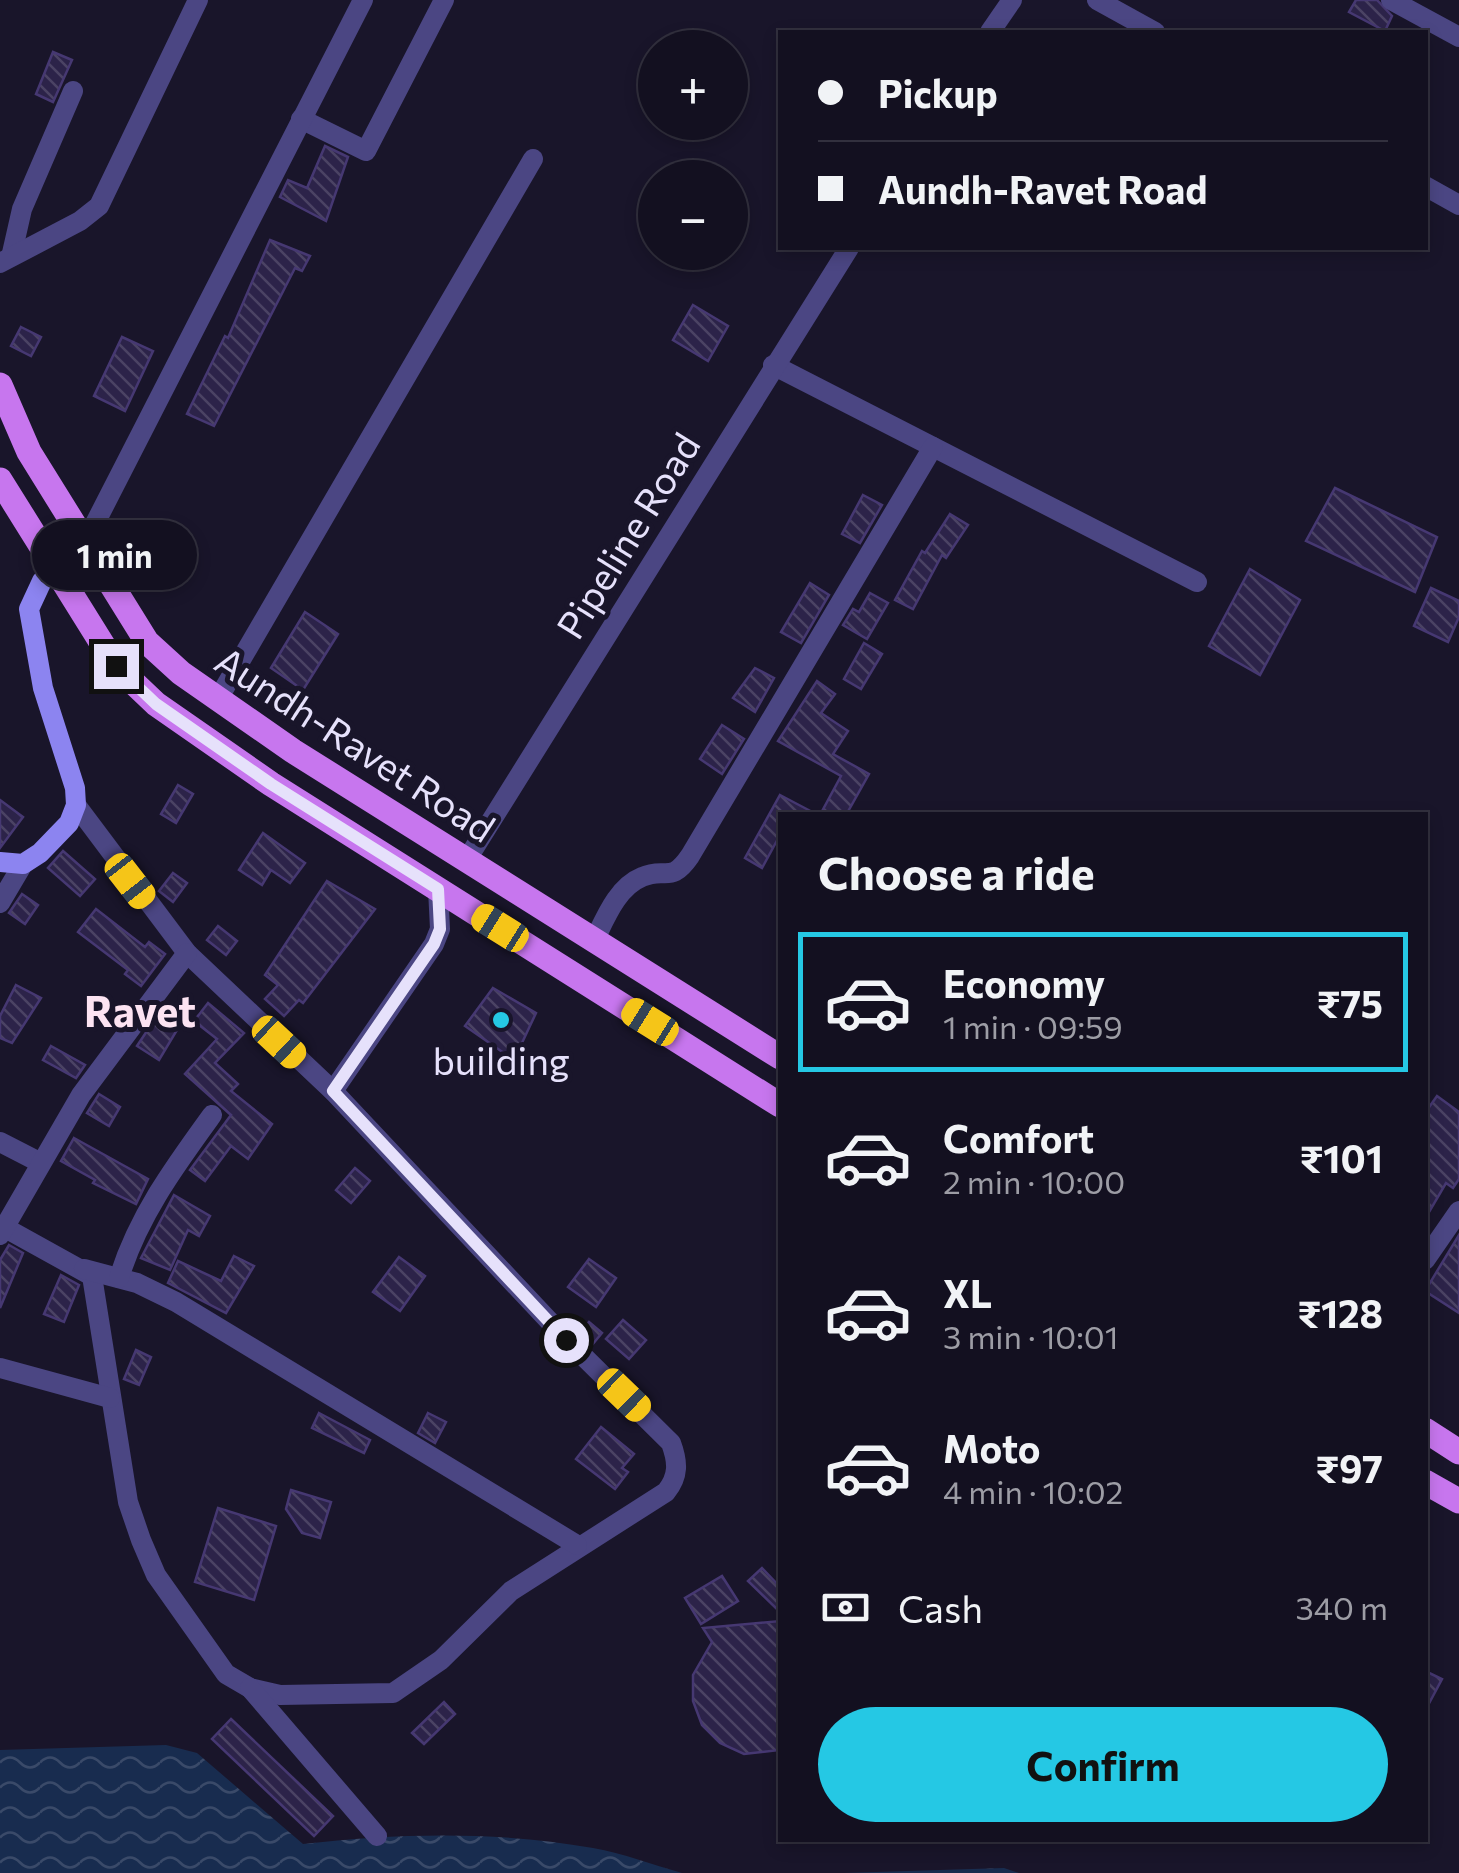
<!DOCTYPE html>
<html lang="en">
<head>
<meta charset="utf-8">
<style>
  body { margin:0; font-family:Commissioner,sans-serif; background:#1c1929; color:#f1f3f6; height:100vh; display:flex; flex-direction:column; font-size:38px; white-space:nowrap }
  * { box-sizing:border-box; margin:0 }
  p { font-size:32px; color:#9d9da5 }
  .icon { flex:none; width:55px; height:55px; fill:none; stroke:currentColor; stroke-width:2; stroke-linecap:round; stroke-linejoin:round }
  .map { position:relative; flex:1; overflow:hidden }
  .panel { position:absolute; left:778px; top:812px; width:650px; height:1030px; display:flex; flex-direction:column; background:#131020; border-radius:0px; box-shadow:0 5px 15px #0003,0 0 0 2px #32303e }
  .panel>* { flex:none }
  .guide { position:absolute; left:778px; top:30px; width:650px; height:220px; border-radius:0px; box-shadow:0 5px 15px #0003,0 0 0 2px #32303e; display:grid; align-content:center; height:220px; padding:0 40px; background:#131020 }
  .tools { position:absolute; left:638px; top:30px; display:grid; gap:20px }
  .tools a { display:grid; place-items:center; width:110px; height:110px; border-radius:50%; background:#131020; box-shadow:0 5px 15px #0003,0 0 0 2px #32303e; font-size:50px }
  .end { position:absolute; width:45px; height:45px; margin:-22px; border:12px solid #e6e1fb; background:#111; box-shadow:0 0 0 5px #111 }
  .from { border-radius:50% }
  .bubble { position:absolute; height:70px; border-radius:35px; background:#131020; box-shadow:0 5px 15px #0003,0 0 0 2px #32303e; font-size:32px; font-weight:700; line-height:70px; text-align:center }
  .car { position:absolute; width:30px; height:60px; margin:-30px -15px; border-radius:12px; box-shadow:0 0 8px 2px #0007; background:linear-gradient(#f5c518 24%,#345 0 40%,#f5c518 0 76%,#345 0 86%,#f5c518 0) }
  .guide b { display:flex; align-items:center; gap:35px; height:95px; font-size:38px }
  .guide b+b { border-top:2px solid #32303e }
  .guide i { width:25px; height:25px; background:#f1f3f6 }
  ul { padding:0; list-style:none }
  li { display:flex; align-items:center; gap:30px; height:140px; margin:0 20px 15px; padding:0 20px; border:5px solid transparent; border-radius:0px }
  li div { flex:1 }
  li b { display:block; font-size:38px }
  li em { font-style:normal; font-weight:700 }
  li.selected { border-color:#25c8e4 }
  li>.icon { width:90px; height:90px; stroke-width:1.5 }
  h2 { padding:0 40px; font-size:45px; line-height:120px }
  .pay { display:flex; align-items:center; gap:25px; height:110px; padding:0 40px; font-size:38px }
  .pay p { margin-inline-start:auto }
  .button { display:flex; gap:20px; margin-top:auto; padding:20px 40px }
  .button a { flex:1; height:115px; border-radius:60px; background:#25c8e4; color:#111; font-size:40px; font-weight:700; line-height:115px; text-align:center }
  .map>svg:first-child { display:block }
</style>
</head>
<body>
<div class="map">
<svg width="1459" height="1873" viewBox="0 0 1459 1873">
  <defs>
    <pattern id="water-waves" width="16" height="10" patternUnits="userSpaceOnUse" patternTransform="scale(2.5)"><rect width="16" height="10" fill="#182c4f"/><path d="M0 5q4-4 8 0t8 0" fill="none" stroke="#3a4a69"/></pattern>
    <pattern id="building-back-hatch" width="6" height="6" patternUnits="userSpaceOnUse" patternTransform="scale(2.5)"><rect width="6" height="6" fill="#2c2349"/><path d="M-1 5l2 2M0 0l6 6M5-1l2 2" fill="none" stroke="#4b4364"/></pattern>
  </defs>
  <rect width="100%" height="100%" fill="#19152a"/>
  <g fill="url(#water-waves)">
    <path d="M166,1745L197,1753L303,1844C399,1833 498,1831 593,1848C623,1853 653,1865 682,1873H0V1750Z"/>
    <path d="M1004,1868L1019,1873H844Z"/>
  </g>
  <g fill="url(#building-back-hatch)" stroke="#463872" stroke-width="2.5">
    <path d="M1356,0H1377L1392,16L1385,31L1349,12Z"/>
    <path d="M53,52L72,60L53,102L36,94Z"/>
    <path d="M325,146L348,157L326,221L280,197L288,180L307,188Z"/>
    <path d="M270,240L310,256L302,271L295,268L214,426L187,414L225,336L228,338Z"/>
    <path d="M693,305L728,326L708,361L673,340Z"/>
    <path d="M21,327L41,337L31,356L11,346Z"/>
    <path d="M122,337L153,351L125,411L94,396Z"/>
    <path d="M1335,488L1437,537L1415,592L1306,541Z"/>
    <path d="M863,495L882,505L860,543L842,534Z"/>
    <path d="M950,514L968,525L946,558L942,555L913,609L895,600L922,551L925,553Z"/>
    <path d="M131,523L160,537L151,556L122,541Z"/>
    <path d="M1250,569L1300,600L1260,675L1209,646Z"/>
    <path d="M810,583L829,595L801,643L781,632Z"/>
    <path d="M1431,588L1459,601V617L1448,642L1414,626Z"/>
    <path d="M870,593L888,603L867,639L843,625L853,609L859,612Z"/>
    <path d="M305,612L338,634L303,690L271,668Z"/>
    <path d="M864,643L882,654L861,689L844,679Z"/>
    <path d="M755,668L774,678L755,712L733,698Z"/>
    <path d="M817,681L835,694L821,713L848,731L833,754L869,774L846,815H820L841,776L778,741Z"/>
    <path d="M722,725L744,739L722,774L700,759Z"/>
    <path d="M178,785L193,794L176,823L161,814Z"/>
    <path d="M780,795L818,815H780V835L762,868L745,858Z"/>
    <path d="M0,800L23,817L0,848Z"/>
    <path d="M263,833L305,863L290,883L271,870L262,885L239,870Z"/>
    <path d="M63,851L95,879L80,896L48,868Z"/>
    <path d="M173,873L187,883L173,902L159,891Z"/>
    <path d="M327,881L375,909L303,1003L299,1000L284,1016L265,999L278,985L265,975Z"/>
    <path d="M22,894L38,905L25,924L9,913Z"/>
    <path d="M96,909L145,947L149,942L165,954L141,986L125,974L128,970L78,932Z"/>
    <path d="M218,926L237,941L226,955L207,940Z"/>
    <path d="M16,985L41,998L12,1043L0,1038V1016Z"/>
    <path d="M493,988L536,1013L514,1060L465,1026Z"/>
    <path d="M208,1003L244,1033L215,1063L238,1084L231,1091L272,1124L248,1159L231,1146L205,1181L190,1170L231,1115L185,1074L217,1039L194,1021Z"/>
    <path d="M159,1013L180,1025L159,1060L137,1046Z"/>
    <path d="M51,1046L85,1065L76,1078L43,1060Z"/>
    <path d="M99,1094L120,1107L109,1126L87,1113Z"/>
    <path d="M1437,1096L1459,1112V1179L1453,1188L1446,1183L1425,1219V1113Z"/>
    <path d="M74,1138L148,1179L136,1204L93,1183L95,1180L61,1161Z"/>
    <path d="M355,1168L370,1181L351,1203L336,1190Z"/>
    <path d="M174,1195L210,1216L199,1236L188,1230L170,1270L141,1258Z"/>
    <path d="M1459,1235V1313L1425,1291Z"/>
    <path d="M9,1245L23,1253L0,1308V1260Z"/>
    <path d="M234,1256L254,1266L226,1313L168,1283L178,1261L221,1281Z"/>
    <path d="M399,1257L425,1276L400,1311L373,1292Z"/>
    <path d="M589,1259L616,1278L596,1307L568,1287Z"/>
    <path d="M61,1275L79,1285L64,1322L44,1314Z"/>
    <path d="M623,1320L646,1340L629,1359L606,1339Z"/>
    <path d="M589,1322L602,1333L592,1345L579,1333Z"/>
    <path d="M136,1350L151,1357L139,1385L124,1379Z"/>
    <path d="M319,1413L370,1440L364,1453L312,1428Z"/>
    <path d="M428,1413L446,1422L435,1443L418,1433Z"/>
    <path d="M601,1427L634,1454L622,1468L628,1472L615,1489L576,1459Z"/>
    <path d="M291,1490L331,1502L320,1538L302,1533L286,1509Z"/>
    <path d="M218,1508L276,1526L254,1600L195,1582Z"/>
    <path d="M762,1568L780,1587V1612L748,1581Z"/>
    <path d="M722,1576L738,1601L701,1624L685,1598Z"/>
    <path d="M780,1621V1750L744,1754L720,1743L702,1725L693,1701V1675L712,1642L703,1628Z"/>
    <path d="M1425,1671L1442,1679L1425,1711Z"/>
    <path d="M444,1702L455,1714L424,1744L412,1733Z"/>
    <path d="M231,1719L333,1816L314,1836L212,1739Z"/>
  </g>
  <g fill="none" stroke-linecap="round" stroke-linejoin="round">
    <g stroke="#4b4683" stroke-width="20">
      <path d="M1097,0L1155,32"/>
      <path d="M1391,0L1459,37"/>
      <path d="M990,32L1012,0"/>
      <path d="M301,119L366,151L444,0"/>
      <path d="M1425,186L1459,205"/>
      <path d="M12,253L22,209L73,91"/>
      <path d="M0,263L80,221L99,206L198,0"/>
      <path d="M773,365L1197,582"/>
      <path d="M85,543L363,0"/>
      <path d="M218,699L533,159"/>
      <path d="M466,861L849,248"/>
      <path d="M0,903L23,864"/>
      <path d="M594,941C605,919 617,887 642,877C666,866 670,885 690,856L933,447"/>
      <path d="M333,1091L434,944L440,929L438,889"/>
      <path d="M0,1142L41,1163"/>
      <path d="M0,1225L92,1276L128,1502L141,1540L156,1575L226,1674L250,1688L280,1695L393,1693L441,1660L511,1591L666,1492C679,1476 678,1462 671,1443L567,1340L333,1091L187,953L76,805"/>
      <path d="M0,1235L81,1095L187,953"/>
      <path d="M1425,1260L1459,1211"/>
      <path d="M84,1269L137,1283L176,1302L577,1545"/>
      <path d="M119,1278C138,1216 175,1166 212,1115"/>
      <path d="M0,1368L110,1398"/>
      <path d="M250,1688L377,1836"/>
    </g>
    <path stroke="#8c84f0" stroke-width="20" d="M0,862L23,864L40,853L69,823L76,805L75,788L43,688L29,609L42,581L85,543"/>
    <g stroke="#c776ee" stroke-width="25">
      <path d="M0,385L29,452L147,642L181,673L293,751L780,1057"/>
      <path d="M0,480L116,666L156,704L271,784L780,1105"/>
      <path d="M1425,1430L1459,1452"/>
      <path d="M1425,1482L1459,1501"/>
    </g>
  </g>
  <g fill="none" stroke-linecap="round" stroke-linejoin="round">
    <path stroke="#e6e1fb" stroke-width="12" d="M116,666L156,704L271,784L438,889L440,929L434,944L333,1091L566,1340"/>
  </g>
  <circle fill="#25c8e4" stroke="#19152a" stroke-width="4" cx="501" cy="1020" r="10"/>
  <g text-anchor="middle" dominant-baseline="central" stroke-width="10" stroke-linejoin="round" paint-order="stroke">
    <g font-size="38" fill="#e6e1fb" stroke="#19152a">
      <text transform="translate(627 535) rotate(-58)">Pipeline Road</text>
      <text transform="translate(356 743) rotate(33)">Aundh-Ravet Road</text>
    </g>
    <g font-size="38" fill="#e6e1fb" stroke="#19152a">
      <text x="501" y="1059">building</text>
    </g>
    <g font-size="42" font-weight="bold" fill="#fce3f2" stroke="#19152a">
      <text x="140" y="1010">Ravet</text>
    </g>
  </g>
</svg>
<div class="tools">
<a>+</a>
<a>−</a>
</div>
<i class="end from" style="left:566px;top:1340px"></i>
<i class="end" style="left:116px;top:666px"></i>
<div class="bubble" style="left:32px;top:520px;width:165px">1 min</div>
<i class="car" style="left:130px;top:881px;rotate:142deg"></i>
<i class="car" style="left:500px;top:928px;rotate:302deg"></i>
<i class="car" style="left:650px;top:1022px;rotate:302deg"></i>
<i class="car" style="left:279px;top:1042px;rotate:133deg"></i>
<i class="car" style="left:624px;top:1395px;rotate:134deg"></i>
<div class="guide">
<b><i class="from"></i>Pickup</b>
<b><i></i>Aundh-Ravet Road</b>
</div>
<section class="panel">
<h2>Choose a ride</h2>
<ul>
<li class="selected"><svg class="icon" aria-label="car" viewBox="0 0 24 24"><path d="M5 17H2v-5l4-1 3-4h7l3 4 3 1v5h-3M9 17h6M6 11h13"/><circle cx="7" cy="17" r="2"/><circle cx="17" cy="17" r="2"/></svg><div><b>Economy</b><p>1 min · 09:59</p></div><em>₹75</em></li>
<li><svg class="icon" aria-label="car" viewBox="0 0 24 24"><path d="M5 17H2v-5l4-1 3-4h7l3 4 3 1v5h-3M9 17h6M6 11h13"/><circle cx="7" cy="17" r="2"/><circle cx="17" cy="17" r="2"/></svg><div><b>Comfort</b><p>2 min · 10:00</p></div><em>₹101</em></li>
<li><svg class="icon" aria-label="car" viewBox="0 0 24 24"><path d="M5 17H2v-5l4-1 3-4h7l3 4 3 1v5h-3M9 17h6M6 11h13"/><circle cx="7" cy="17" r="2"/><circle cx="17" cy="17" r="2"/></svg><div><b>XL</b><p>3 min · 10:01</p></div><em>₹128</em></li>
<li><svg class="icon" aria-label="car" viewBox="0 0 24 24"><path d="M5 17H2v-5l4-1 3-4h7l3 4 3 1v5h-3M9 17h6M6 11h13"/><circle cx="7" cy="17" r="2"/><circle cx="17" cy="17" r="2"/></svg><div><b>Moto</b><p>4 min · 10:02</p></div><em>₹97</em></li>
</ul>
<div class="pay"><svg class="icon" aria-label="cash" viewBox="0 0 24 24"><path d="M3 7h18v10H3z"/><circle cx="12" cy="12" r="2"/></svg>Cash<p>340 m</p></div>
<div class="button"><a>Confirm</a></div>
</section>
</div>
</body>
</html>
